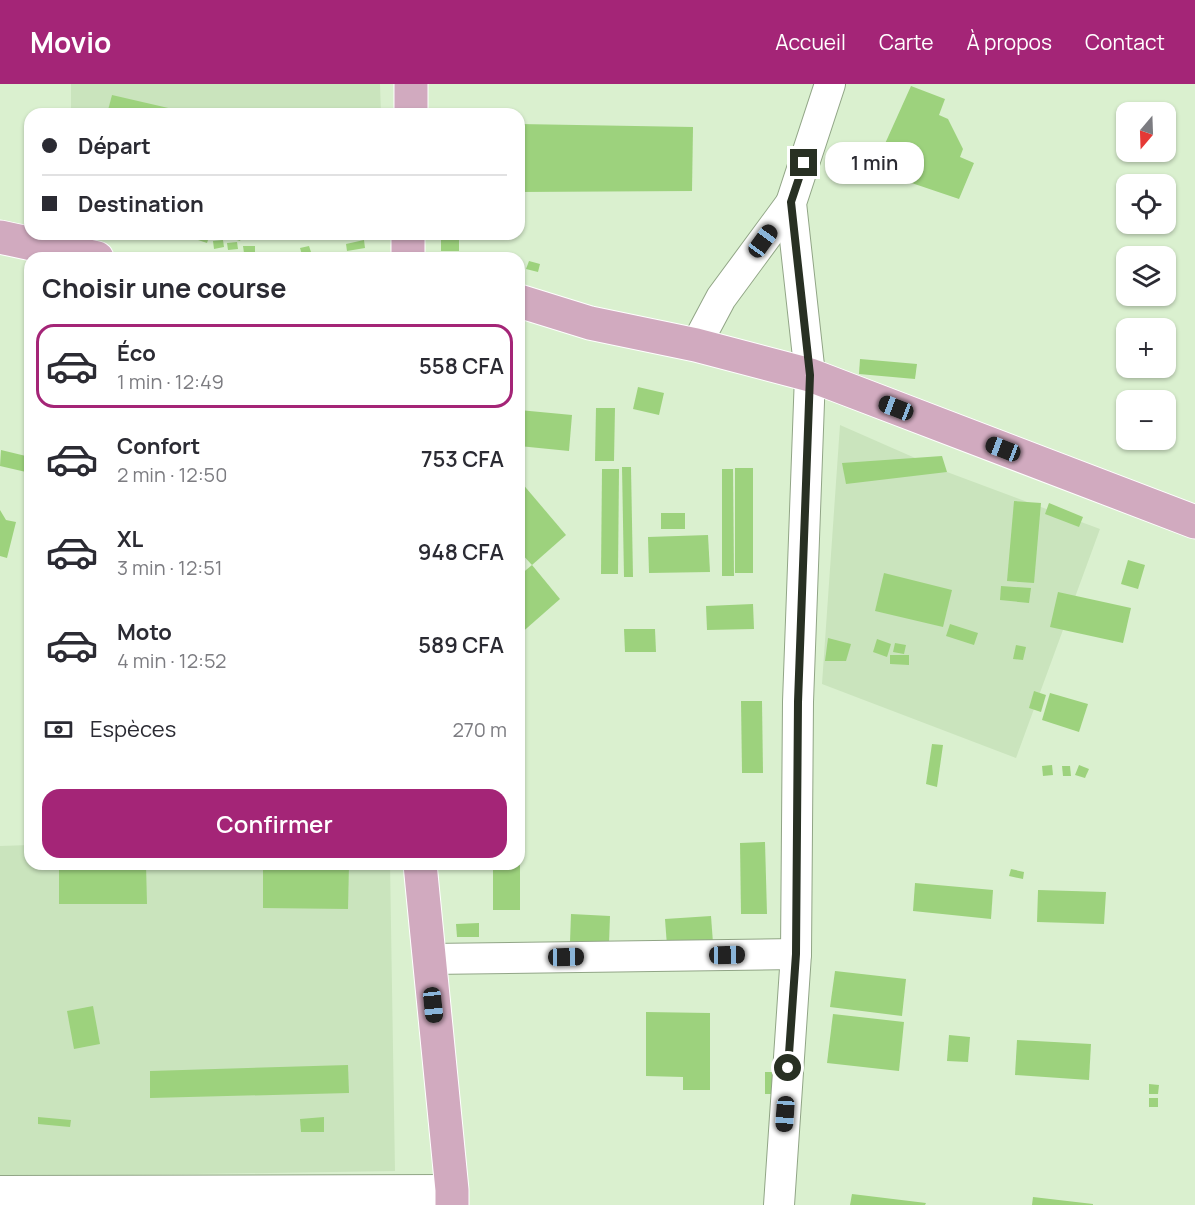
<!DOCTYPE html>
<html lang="fr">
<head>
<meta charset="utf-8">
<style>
  body { margin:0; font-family:Manrope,sans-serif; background:#f7f7f7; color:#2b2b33; height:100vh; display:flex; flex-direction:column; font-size:22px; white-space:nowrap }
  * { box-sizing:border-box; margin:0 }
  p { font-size:20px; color:#7c7c81 }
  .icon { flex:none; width:33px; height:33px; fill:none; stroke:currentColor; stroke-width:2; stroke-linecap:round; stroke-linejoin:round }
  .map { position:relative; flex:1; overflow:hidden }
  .panel { position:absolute; left:24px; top:168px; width:501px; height:618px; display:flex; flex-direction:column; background:#fff; border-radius:18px; box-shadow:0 2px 4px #0004 }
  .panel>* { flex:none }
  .hud { position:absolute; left:24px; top:24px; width:501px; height:132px; border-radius:18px; box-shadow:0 2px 4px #0004; display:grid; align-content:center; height:132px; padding:0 18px; background:#fff }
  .needle { width:39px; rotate:199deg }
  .controls { position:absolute; left:1116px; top:18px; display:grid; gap:12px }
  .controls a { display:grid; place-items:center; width:60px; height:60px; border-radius:12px; background:#fff; box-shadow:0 2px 4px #0004; font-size:30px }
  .end { position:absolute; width:27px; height:27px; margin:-14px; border:8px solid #283023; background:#fff; box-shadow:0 0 0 3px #fff }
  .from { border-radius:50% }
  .bubble { position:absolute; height:42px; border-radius:18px; background:#fff; box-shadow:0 2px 4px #0004; font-size:20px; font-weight:600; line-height:42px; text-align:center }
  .car { position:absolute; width:18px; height:36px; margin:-18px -9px; border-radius:8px; box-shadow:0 0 4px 2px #0007; background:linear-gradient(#222 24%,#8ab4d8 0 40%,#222 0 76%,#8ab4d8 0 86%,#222 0) }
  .hud b { display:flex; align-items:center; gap:21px; height:57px; font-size:22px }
  .hud b+b { border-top:2px solid #e1e1e2 }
  .hud i { width:15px; height:15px; background:#2b2b33 }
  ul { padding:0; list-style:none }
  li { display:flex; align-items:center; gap:18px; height:84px; margin:0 12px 9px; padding:0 6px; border:3px solid transparent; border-radius:18px }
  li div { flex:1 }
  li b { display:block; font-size:22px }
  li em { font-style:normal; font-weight:600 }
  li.current { border-color:#a42577 }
  li>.icon { width:54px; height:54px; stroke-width:1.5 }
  h2 { padding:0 18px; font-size:27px; line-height:72px }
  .pay { display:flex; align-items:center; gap:15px; height:66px; padding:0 18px; font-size:22px }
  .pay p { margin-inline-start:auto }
  .primary-button { display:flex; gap:12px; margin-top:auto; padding:12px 18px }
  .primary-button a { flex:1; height:69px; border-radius:18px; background:#a42577; color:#fff; font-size:24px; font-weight:600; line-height:69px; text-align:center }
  header { display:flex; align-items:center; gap:36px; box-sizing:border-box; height:84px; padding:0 30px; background:#a42577; color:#fff }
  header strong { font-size:28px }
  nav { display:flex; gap:33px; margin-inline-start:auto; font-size:21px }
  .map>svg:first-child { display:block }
</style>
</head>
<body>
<header>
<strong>Movio</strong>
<nav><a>Accueil</a><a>Carte</a><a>À propos</a><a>Contact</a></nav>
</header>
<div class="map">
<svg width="1195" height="1121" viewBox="0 0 1195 1121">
  <rect width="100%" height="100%" fill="#daf0cf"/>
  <g fill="#cae4bd">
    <path d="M71,0H380L381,30H71Z"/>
    <path d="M840,341L947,388L1100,445L1016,674L822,600Z"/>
    <path d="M30,761V780H390L395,1087L0,1093V762Z"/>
  </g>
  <g fill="#9dd27d">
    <path d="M911,2L945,15L939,31L948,35L963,65L960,73L974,79L959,115L891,92L879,73Z"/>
    <path d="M112,11L190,29V30H107Z"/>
    <path d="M519,40L693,43L692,107L519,108Z"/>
    <path d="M186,150H210L207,159L186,152Z"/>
    <path d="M217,150H243L240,157Z"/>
    <rect x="441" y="150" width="18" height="17"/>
    <path d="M223,156L224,163L214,165L213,157Z"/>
    <path d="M364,156L365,164L347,167L346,160Z"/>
    <path d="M237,158L238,165L228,166L227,159Z"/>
    <path d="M243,162H255V168L244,169Z"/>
    <path d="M309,162L313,174H303L300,164Z"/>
    <path d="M529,177L540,180L538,188L526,185Z"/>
    <path d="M860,275L917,280L915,295L859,290Z"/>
    <path d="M638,303L664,309L659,331L633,325Z"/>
    <path d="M596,324H615L614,377H595Z"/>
    <path d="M519,326L572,331L569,367L519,362Z"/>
    <path d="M1,366L30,373L26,388L0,382Z"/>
    <path d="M942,372L947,388L846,400L842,379Z"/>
    <path d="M622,383H631L633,493H624Z"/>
    <rect x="735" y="384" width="18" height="105"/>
    <path d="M602,385H619L618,490H601Z"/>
    <path d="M722,385H733L734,492H722Z"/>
    <path d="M521,398L566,451L532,481L519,467V400Z"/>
    <path d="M1014,417L1041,419L1034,499L1007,497Z"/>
    <path d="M1049,419L1083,433L1079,443L1045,430Z"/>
    <path d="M0,426L6,436L16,438L7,474L0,472Z"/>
    <rect x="661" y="429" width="24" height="16"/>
    <path d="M708,451L710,488L649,489L648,453Z"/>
    <path d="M1128,476L1145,481L1138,505L1121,500Z"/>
    <path d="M532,481L560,515L519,551V492Z"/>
    <path d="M884,489L952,506L943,543L875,527Z"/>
    <path d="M1001,502L1031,504L1029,519L1000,516Z"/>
    <path d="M1058,508L1131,524L1123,559L1050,543Z"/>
    <path d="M753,520L754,545L707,546L706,522Z"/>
    <path d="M950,540L978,549L974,561L946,552Z"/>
    <path d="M624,545H655L656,568H625Z"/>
    <path d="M828,554L851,560L846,577H825Z"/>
    <path d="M877,555L891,560L887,573L873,568Z"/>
    <path d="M895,559L906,561L904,570L893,568Z"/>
    <path d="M1016,561L1026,563L1023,576L1013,575Z"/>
    <path d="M890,571H909V581L890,580Z"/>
    <path d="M1034,607L1046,611L1041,628L1029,624Z"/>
    <path d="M1050,609L1088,620L1079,648L1042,636Z"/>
    <path d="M519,616H522L523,687H519Z"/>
    <path d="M741,617H762L763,689H742Z"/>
    <path d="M932,660L943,661L937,703L926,700Z"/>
    <path d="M1052,681L1053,691L1043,692L1042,682Z"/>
    <path d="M1079,681L1089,685L1085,694L1075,691Z"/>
    <path d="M1062,682H1070L1071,692H1063Z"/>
    <path d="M765,758L767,830H741L740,759Z"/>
    <path d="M59,780H146L147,820H59Z"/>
    <path d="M263,780H349L348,825L263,824Z"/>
    <rect x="493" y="780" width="27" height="46"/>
    <path d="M1011,785L1024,788L1023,795L1009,792Z"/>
    <path d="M915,799L993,806L991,835L913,827Z"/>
    <path d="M1038,806L1106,808L1104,840L1037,838Z"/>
    <path d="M571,830L610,832L609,860L570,858Z"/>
    <path d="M711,832L713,859L667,862L665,835Z"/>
    <path d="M479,839V853H457L456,840Z"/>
    <path d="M835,887L906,895L902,932L830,923Z"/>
    <path d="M93,922L100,960L74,965L67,927Z"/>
    <path d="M646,928L710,929V1006H683V993L646,992Z"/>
    <path d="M833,930L904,938L899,987L827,979Z"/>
    <path d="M949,951L970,953L968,978L947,977Z"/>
    <path d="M1017,956L1091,960L1089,996L1015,991Z"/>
    <path d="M348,981L349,1009L150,1014V987Z"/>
    <rect x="765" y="988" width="13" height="22"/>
    <path d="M1149,1000L1159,1001L1158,1010H1149Z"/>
    <rect x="1149" y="1014" width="9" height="9"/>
    <path d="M38,1033L71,1036L70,1043L38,1040Z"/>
    <path d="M324,1033V1048H301L300,1035Z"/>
    <path d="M852,1110L926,1119L925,1121H850Z"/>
    <path d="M1033,1113L1093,1120V1121H1032Z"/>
  </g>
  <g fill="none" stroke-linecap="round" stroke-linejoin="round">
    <defs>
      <g id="minor">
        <path d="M696,261L721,214L791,119"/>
        <path d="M429,875L796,870"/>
        <path d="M0,1107L452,1106"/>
        <path d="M779,1121L796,870L798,618L810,291L791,119L830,0"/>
      </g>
      <g id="major">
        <path d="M411,30V0"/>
        <path d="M0,153L97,174"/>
        <path d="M408,174V150"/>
        <path d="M519,217L590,239L696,261L810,291L1195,438"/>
        <path d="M420,780L452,1106V1121"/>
      </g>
    </defs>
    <use href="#minor" stroke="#91a586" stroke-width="32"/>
    <use href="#major" stroke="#fff" stroke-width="35"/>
    <use href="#minor" stroke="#fff" stroke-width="30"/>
    <use href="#major" stroke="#d1aabf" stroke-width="33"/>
  </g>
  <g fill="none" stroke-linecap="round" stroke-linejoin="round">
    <path stroke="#283023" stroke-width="8" d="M788,984L796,870L798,618L810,291L791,118L804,79"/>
  </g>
</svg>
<div class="controls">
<a><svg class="needle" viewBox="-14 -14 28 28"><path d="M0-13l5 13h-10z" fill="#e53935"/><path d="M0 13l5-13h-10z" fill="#7c7c81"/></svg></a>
<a><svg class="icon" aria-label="locate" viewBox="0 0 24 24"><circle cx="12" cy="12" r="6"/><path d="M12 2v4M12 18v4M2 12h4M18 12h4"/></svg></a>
<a><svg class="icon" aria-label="layers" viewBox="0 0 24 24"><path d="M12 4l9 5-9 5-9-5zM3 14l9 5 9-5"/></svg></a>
<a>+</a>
<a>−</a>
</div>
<i class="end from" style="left:788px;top:984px"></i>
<i class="end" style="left:804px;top:79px"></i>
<div class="bubble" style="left:825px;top:58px;width:99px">1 min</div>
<i class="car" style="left:763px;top:157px;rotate:36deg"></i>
<i class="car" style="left:896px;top:324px;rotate:291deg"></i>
<i class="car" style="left:1003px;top:365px;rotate:291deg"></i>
<i class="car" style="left:727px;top:871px;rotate:89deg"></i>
<i class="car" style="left:566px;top:873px;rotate:89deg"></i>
<i class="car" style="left:433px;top:921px;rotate:174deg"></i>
<i class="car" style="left:785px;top:1030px;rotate:184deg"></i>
<div class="hud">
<b><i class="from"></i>Départ</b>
<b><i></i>Destination</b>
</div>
<section class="panel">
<h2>Choisir une course</h2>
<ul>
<li class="current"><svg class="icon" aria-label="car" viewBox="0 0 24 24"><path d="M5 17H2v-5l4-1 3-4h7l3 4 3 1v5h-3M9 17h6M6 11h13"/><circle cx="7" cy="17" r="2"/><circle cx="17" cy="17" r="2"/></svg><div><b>Éco</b><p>1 min · 12:49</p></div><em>558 CFA</em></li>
<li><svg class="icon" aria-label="car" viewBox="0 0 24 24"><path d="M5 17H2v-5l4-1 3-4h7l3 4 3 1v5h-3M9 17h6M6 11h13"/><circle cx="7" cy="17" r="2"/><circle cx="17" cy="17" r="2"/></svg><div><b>Confort</b><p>2 min · 12:50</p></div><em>753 CFA</em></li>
<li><svg class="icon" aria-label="car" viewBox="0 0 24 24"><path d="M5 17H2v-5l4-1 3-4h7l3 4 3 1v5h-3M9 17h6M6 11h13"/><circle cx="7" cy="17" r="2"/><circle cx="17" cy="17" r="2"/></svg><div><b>XL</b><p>3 min · 12:51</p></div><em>948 CFA</em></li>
<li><svg class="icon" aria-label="car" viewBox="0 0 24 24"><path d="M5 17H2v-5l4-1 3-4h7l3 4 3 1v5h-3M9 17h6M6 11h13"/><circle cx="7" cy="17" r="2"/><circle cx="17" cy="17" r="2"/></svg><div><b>Moto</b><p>4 min · 12:52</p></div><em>589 CFA</em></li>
</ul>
<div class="pay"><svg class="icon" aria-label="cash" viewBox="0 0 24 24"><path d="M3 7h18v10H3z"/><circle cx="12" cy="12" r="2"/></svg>Espèces<p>270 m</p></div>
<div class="primary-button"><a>Confirmer</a></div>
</section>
</div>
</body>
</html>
